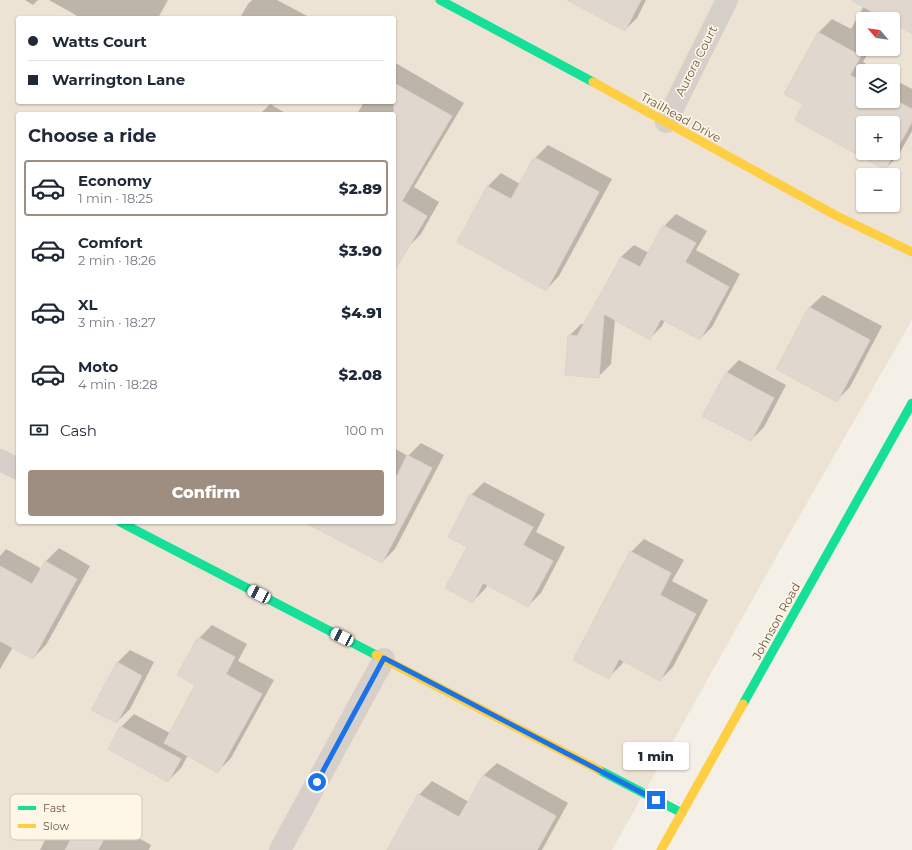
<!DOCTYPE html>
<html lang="en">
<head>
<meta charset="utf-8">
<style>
  body { margin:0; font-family:Montserrat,sans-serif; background:#f6f6f7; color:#1f2937; height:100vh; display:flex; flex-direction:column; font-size:15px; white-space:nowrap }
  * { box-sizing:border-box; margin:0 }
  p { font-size:13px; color:#747a83 }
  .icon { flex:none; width:22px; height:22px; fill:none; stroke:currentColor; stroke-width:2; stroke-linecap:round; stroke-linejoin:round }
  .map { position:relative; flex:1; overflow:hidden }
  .drawer { position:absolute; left:16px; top:112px; width:380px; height:412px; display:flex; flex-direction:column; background:#fff; border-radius:4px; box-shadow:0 1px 3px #0004 }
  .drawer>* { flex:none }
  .banner { position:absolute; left:16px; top:16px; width:380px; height:88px; border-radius:4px; box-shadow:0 1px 3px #0004; display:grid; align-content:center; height:88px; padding:0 12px; background:#fff }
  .needle { width:26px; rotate:298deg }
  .fabs { position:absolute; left:856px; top:12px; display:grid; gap:8px }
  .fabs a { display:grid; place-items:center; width:44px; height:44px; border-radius:4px; background:#fff; box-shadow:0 1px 3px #0004; font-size:20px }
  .end { position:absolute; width:18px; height:18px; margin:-9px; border:5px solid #1a73e8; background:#fff; box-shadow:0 0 0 2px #fff }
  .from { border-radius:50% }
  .bubble { position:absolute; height:28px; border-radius:4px; background:#fff; box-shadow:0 1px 3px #0004; font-size:13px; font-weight:800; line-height:28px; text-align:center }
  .car { position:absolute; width:12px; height:24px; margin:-12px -6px; border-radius:5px; box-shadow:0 0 3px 1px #0007; background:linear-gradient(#fff 24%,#345 0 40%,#fff 0 76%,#345 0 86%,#fff 0) }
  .banner b { display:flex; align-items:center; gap:14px; height:38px; font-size:15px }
  .banner b+b { border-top:1px solid #e0e1e3 }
  .banner i { width:10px; height:10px; background:#1f2937 }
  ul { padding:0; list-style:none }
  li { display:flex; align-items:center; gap:12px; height:56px; margin:0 8px 6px; padding:0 4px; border:2px solid transparent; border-radius:4px }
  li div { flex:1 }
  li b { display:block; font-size:15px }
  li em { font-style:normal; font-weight:800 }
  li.active { border-color:#9e8e81 }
  li>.icon { width:36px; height:36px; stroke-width:1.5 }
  h2 { padding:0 12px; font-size:18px; line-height:48px }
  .pay { display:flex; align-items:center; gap:10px; height:44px; padding:0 12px; font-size:15px }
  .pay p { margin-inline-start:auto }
  .primary-button { display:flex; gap:8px; margin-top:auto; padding:8px 12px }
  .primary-button a { flex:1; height:46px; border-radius:4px; background:#9e8e81; color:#fff; font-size:16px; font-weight:800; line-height:46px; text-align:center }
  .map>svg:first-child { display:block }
</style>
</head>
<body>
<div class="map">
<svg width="912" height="850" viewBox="0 0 912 850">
  <rect width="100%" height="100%" fill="#f4f0e7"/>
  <path fill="#ede3d4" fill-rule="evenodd" d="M0,0H912V320L787,538L612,850H0ZM18,18H394V102H18ZM863,19H893V49H863ZM863,71H893V101H863ZM18,114H394V522H18ZM863,123H893V153H863ZM863,175H893V205H863Z"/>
  <g fill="#0003" fill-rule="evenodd">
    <path d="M25,0H38L33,5Z"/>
    <path d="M49,0H168L158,18H81Z"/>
    <path d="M252,0H277L311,18H240L248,4Z"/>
    <path d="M569,0H646L637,18L625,30Z"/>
    <path d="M867,0H912V33L893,22V19H863V49H870L863,62L879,71H863V101H893V79L912,89V131L898,156L885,169L796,120L805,104L786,93L819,32L832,19L851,29ZM863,123H893V153H863Z"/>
    <path d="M394,62L464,103L414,187L439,202L421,234L408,247L394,239V114H357L364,102H394Z"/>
    <path d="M270,104L287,114H260Z"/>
    <path d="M548,145L612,179L559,276L546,290L488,186L501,173L520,184L535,158Z"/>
    <path d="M676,214L707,231L696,250L740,274L712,327L700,339L665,320L662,326L650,338L615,319L611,364L598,377L569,336L581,324H585L621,257L634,245L649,253L664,226Z"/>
    <path d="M823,295L882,326L850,387L837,400L809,308Z"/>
    <path d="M739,360L786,385L764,427L751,440L726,373Z"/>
    <path d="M421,443L444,455L395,549L382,562L306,522H394V448L408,456Z"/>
    <path d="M484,482L545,514L536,532L565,547L541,593L528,606L488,584L486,588L473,601L468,547L449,537L471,495Z"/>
    <path d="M644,539L684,560L672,581L708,600L673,667L660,680L624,661L622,664L608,678L631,552Z"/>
    <path d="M59,548L90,566L46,645L33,658L13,647L0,669V556L6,549L42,569L46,561Z"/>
    <path d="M212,625L247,644L238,661L274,680L231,758L218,771L188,755L181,768L168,781L121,727L134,714L170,733L197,685L199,638Z"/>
    <path d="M130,650L154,662L130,709L117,722V663Z"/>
    <path d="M497,763L568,803L542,850H388L419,795L432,781L469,802L483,776Z"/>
    <path d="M103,794L127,808L117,826L151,845L149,850H40L45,840L58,827L74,836L90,807Z"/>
  </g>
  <g fill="#e0d8cf" stroke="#ddd3ca" fill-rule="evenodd">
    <path d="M567,0H641L625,31Z"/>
    <path d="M851,0H912V34L893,23V19H885Z"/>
    <path d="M818,32L861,56L850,75L863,82V101H893V99L912,109V122L885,170L795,120L803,104L784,94ZM863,123H893V153H863Z"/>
    <path d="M394,83L452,116L402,201L427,216L394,272Z"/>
    <path d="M534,157L599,192L546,291L457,242L487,186L511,199Z"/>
    <path d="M663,225L696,243L685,262L729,287L700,340L661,319L650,340L604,314L599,378L565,375L568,335L577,336L621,257L640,267Z"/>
    <path d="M809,307L870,340L837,402L776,369Z"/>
    <path d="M726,372L774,398L751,441L702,416Z"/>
    <path d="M407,455L432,468L382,563L304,522H394V482Z"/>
    <path d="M470,494L533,527L523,545L553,561L528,607L483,583L473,603L445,588L467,547L448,537Z"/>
    <path d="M630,551L671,573L660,595L696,614L660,681L619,659L609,679L573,660Z"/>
    <path d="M45,561L77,579L33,659L0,641V566L32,584Z"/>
    <path d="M198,637L235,657L226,674L262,694L218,773L164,743L195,685L177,675Z"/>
    <path d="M117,662L142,676L117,723L91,710Z"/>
    <path d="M120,726L181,759L168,782L108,749Z"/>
    <path d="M483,775L556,816L537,850H387L418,794L459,817Z"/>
    <path d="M89,807L114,821L98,850H65Z"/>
  </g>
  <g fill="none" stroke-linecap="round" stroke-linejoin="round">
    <g stroke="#d6cfca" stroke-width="22">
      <path d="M666,122L727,0"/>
      <path d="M0,460L18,469"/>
      <path d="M280,850L384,659"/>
    </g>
    <g stroke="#16e098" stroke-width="9">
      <path d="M440,0L593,82"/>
      <path d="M120,522L376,655"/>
      <path d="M743,704L912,403"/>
      <path d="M599,770L682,813"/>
    </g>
    <g stroke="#ffcf43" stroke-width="9">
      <path d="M593,82L837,216L912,252"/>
      <path d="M376,655L599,770"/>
      <path d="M661,850L743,704"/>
    </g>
  </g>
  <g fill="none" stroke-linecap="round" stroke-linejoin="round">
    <path stroke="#1a73e8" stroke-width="5" d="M317,782L384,658L656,800"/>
  </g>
  <g text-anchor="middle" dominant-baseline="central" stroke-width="3.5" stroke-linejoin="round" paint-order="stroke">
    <g font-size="12" fill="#70594a" stroke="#fef6e6">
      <text transform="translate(696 61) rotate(-63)">Aurora Court</text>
      <text transform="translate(681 117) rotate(29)">Trailhead Drive</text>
      <text transform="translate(776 621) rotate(-61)">Johnson Road</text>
    </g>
  </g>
  <rect x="10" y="794" width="132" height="46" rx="6" fill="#fef6e6" stroke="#d3c7b7" stroke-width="1"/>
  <rect x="18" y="806" width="18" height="4" fill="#16e098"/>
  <rect x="18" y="824" width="18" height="4" fill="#ffcf43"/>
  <g font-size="11" fill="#70594a">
    <text x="43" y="812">Fast</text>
    <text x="43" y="830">Slow</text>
  </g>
</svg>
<div class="fabs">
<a><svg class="needle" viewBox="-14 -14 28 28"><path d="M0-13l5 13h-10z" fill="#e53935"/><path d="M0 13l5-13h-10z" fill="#747a83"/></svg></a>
<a><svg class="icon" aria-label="layers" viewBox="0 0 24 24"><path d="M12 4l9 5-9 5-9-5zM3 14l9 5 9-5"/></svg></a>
<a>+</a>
<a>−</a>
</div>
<i class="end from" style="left:317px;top:782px"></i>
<i class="end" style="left:656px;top:800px"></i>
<div class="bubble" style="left:623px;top:742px;width:66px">1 min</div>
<i class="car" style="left:259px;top:594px;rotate:297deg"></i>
<i class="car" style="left:342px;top:637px;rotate:297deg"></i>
<div class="banner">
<b><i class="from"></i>Watts Court</b>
<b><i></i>Warrington Lane</b>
</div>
<section class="drawer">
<h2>Choose a ride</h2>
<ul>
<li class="active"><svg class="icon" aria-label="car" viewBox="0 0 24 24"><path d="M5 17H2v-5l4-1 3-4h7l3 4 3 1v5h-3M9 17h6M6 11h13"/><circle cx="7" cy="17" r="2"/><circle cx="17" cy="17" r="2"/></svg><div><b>Economy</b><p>1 min · 18:25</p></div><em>$2.89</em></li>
<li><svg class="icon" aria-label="car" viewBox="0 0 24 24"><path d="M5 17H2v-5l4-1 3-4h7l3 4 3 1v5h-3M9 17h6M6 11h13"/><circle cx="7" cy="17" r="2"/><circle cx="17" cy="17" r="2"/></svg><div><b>Comfort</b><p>2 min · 18:26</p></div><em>$3.90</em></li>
<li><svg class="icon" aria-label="car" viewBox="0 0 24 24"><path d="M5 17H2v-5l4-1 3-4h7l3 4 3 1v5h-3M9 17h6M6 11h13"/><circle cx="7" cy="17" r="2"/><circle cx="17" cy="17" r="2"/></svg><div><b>XL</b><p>3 min · 18:27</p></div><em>$4.91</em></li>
<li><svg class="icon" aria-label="car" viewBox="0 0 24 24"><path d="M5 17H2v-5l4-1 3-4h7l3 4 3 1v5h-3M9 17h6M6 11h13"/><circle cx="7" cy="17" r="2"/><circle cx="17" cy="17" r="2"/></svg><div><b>Moto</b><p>4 min · 18:28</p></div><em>$2.08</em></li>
</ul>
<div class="pay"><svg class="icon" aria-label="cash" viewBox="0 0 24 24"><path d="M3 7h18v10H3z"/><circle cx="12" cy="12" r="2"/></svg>Cash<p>100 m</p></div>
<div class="primary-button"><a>Confirm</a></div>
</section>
</div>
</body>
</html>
